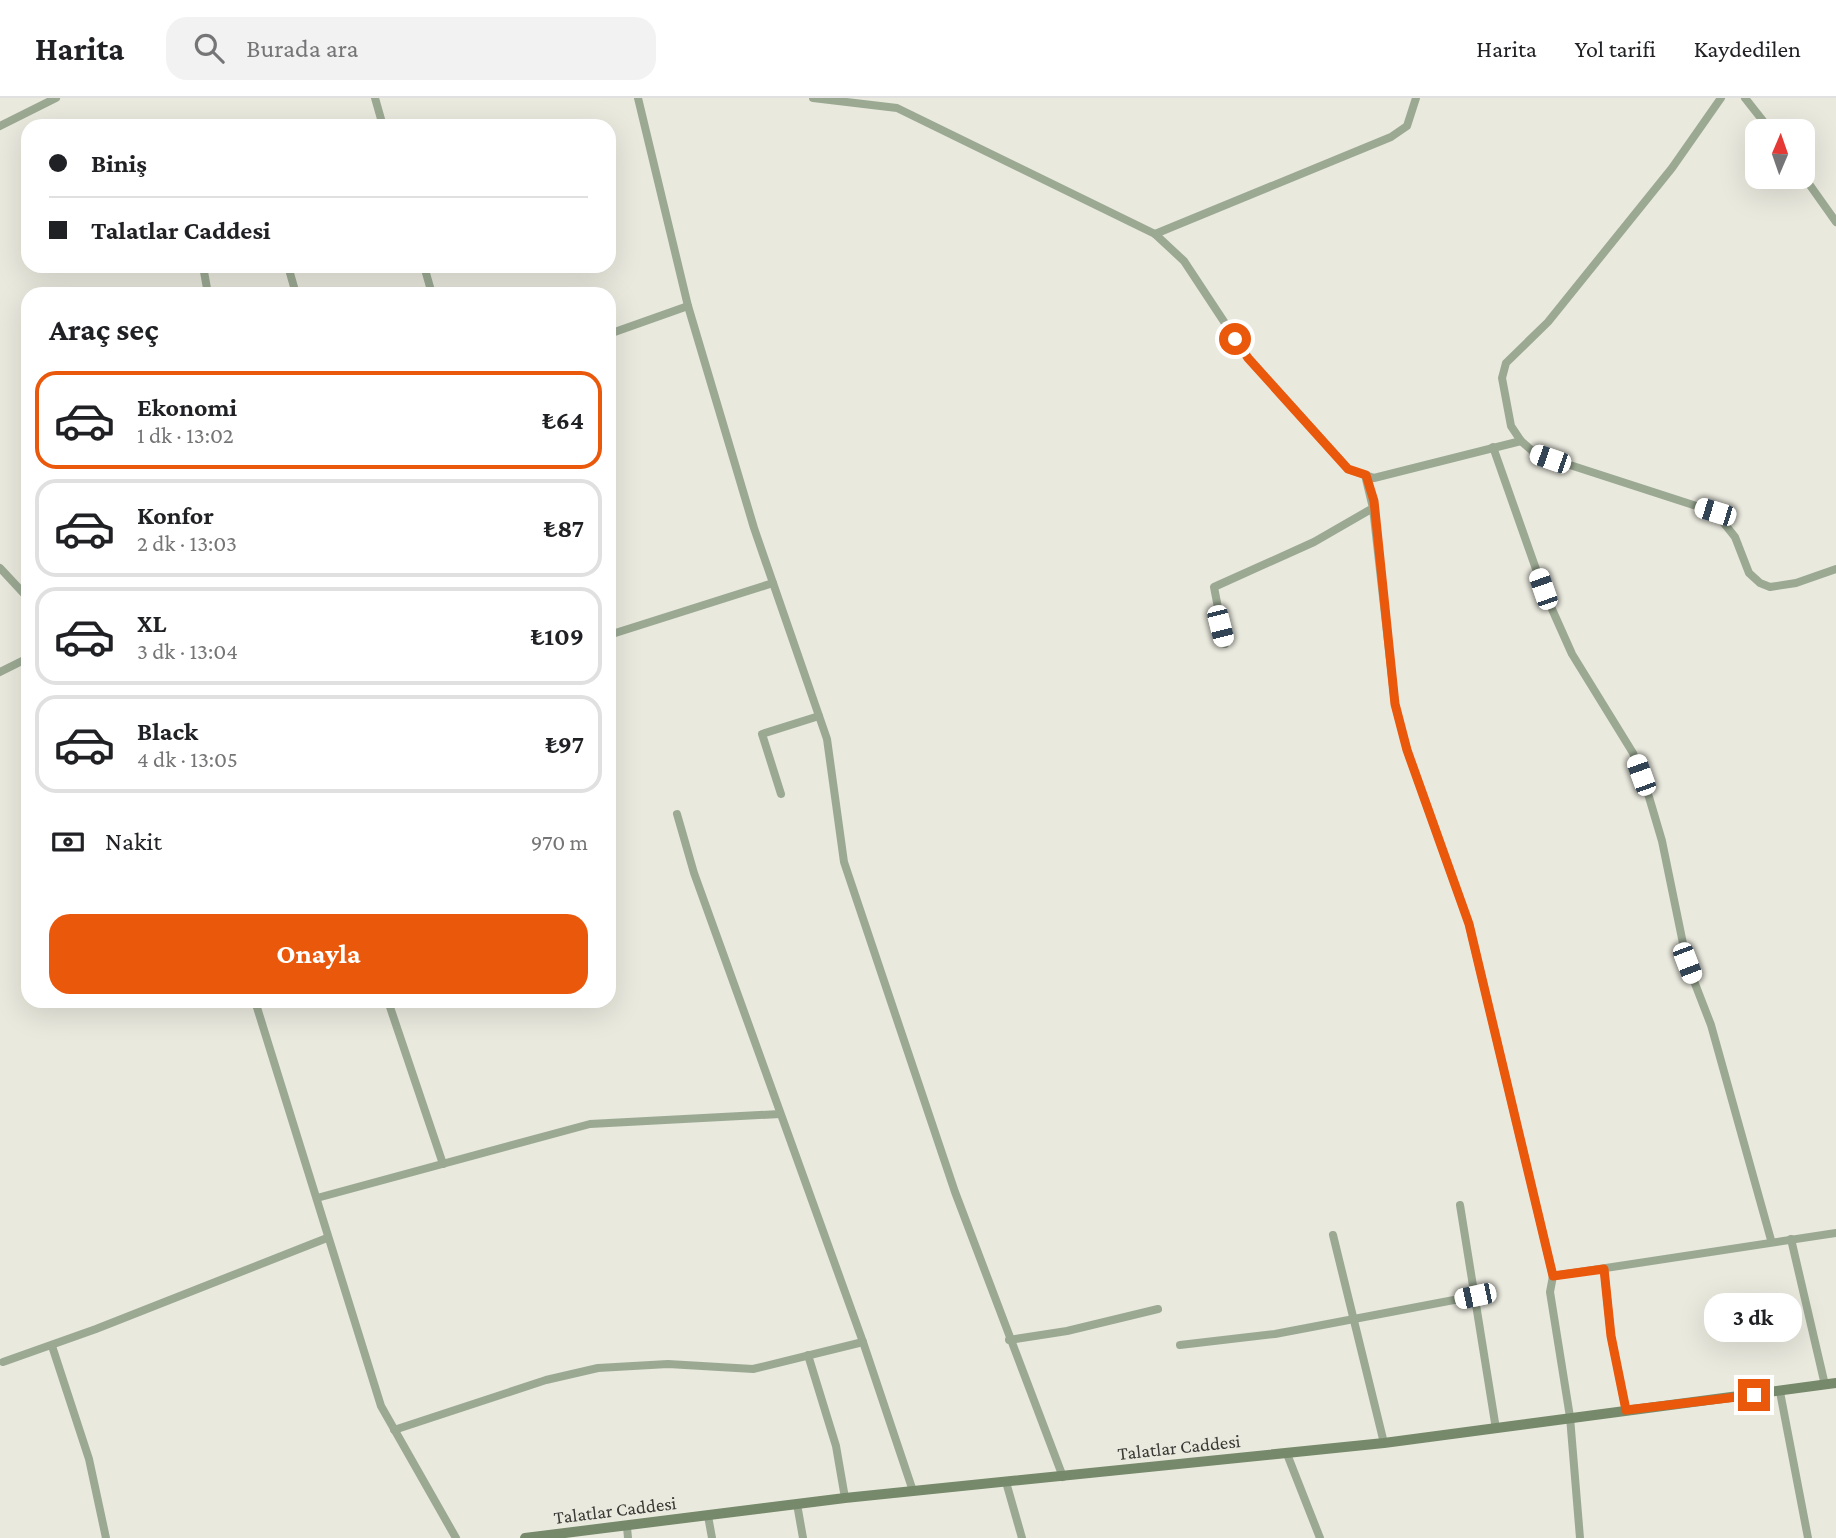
<!DOCTYPE html>
<html lang="tr">
<head>
<meta charset="utf-8">
<style>
  body { margin:0; font-family:"Crimson Pro",serif; background:#f2f2f2; color:#202124; height:100vh; display:flex; flex-direction:column; font-size:26px; white-space:nowrap }
  * { box-sizing:border-box; margin:0 }
  p { font-size:23px; color:#757577 }
  .icon { flex:none; width:38px; height:38px; fill:none; stroke:currentColor; stroke-width:2; stroke-linecap:round; stroke-linejoin:round }
  .map { position:relative; flex:1; overflow:hidden }
  .details { position:absolute; left:21px; top:189px; width:595px; height:721px; display:flex; flex-direction:column; background:#fff; border-radius:21px; box-shadow:0 7px 28px #0002 }
  .details>* { flex:none }
  .top-card { position:absolute; left:21px; top:21px; width:595px; height:154px; border-radius:21px; box-shadow:0 7px 28px #0002; display:grid; align-content:center; height:154px; padding:0 28px; background:#fff }
  .needle { width:46px; rotate:2deg }
  .buttons { position:absolute; left:1745px; top:21px; display:grid; gap:14px }
  .buttons a { display:grid; place-items:center; width:70px; height:70px; border-radius:14px; background:#fff; box-shadow:0 7px 28px #0002; font-size:35px }
  .end { position:absolute; width:32px; height:32px; margin:-16px; border:9px solid #ea580c; background:#fff; box-shadow:0 0 0 4px #fff }
  .from { border-radius:50% }
  .bubble { position:absolute; height:49px; border-radius:21px; background:#fff; box-shadow:0 7px 28px #0002; font-size:23px; font-weight:700; line-height:49px; text-align:center }
  .car { position:absolute; width:21px; height:42px; margin:-21px -10px; border-radius:9px; box-shadow:0 0 5px 2px #0007; background:linear-gradient(#fff 24%,#345 0 40%,#fff 0 76%,#345 0 86%,#fff 0) }
  .top-card b { display:flex; align-items:center; gap:24px; height:66px; font-size:26px }
  .top-card b+b { border-top:2px solid #e0e0e0 }
  .top-card i { width:18px; height:18px; background:#202124 }
  ul { padding:0; list-style:none }
  li { display:flex; align-items:center; gap:21px; height:98px; margin:0 14px 10px; padding:0 14px; border:4px solid #e0e0e0; border-radius:21px }
  li div { flex:1 }
  li b { display:block; font-size:26px }
  li em { font-style:normal; font-weight:700 }
  li.current { border-color:#ea580c }
  li>.icon { width:63px; height:63px; stroke-width:1.5 }
  h2 { padding:0 28px; font-size:32px; line-height:84px }
  .pay { display:flex; align-items:center; gap:18px; height:77px; padding:0 28px; font-size:26px }
  .pay p { margin-inline-start:auto }
  .button { display:flex; gap:14px; margin-top:auto; padding:14px 28px }
  .button a { flex:1; height:80px; border-radius:21px; background:#ea580c; color:#fff; font-size:28px; font-weight:700; line-height:80px; text-align:center }
  header { display:flex; align-items:center; gap:42px; box-sizing:border-box; height:98px; padding:0 35px; background:#fff; border-bottom:2px solid #e0e0e0 }
  header strong { font-size:33px }
  nav { display:flex; gap:38px; margin-inline-start:auto; font-size:24px }
  .search { width:490px; height:63px; background:#f2f2f2; display:flex; align-items:center; gap:18px; box-sizing:border-box; padding:0 24px; border-radius:21px; color:#757577; font-size:26px }
  .map>svg:first-child { display:block }
</style>
</head>
<body>
<header>
<strong>Harita</strong>
<div class="search"><svg class="icon" aria-label="search" viewBox="0 0 24 24"><circle cx="10" cy="10" r="6"/><path d="M15 15l6 6"/></svg>Burada ara</div>
<nav><a>Harita</a><a>Yol tarifi</a><a>Kaydedilen</a></nav>
</header>
<div class="map">
<svg width="1836" height="1440" viewBox="0 0 1836 1440">
  <rect width="100%" height="100%" fill="#e9e9de"/>
  <g fill="none" stroke-linecap="round" stroke-linejoin="round">
    <g stroke="#9ba993" stroke-width="8">
      <path d="M375,0L383,28"/>
      <path d="M638,0L688,208L754,430L827,641L844,764L955,1094L1063,1379"/>
      <path d="M813,0L897,10L1155,136L1184,163L1248,260L1348,371L1374,380L1521,343"/>
      <path d="M1721,0L1672,70L1548,224L1506,265L1502,280L1511,328L1521,343L1536,356L1715,414L1735,439L1749,475L1760,485L1770,489L1796,485L1836,471"/>
      <path d="M1745,0L1771,33"/>
      <path d="M0,28L56,0"/>
      <path d="M1802,76L1836,124"/>
      <path d="M1155,136L1391,39L1407,28L1416,0"/>
      <path d="M203,168L208,196"/>
      <path d="M288,168L296,196"/>
      <path d="M424,168L432,196"/>
      <path d="M609,236L688,208"/>
      <path d="M1493,349L1543,491L1572,556L1633,655L1649,699L1662,743L1687,865L1711,927L1771,1142"/>
      <path d="M1373,410L1395,606L1407,652L1469,826L1553,1178L1550,1194L1570,1319L1580,1440"/>
      <path d="M0,470L28,500"/>
      <path d="M609,537L773,485"/>
      <path d="M1225,546L1214,489L1314,444L1373,410L1365,377"/>
      <path d="M0,574L28,560"/>
      <path d="M781,696L762,636L819,618"/>
      <path d="M677,716L694,775L863,1244L913,1393"/>
      <path d="M255,903L381,1308L456,1440"/>
      <path d="M389,906L443,1066"/>
      <path d="M317,1100L590,1026L780,1016"/>
      <path d="M1460,1107L1496,1331"/>
      <path d="M1333,1137L1384,1345"/>
      <path d="M1791,1141L1825,1287"/>
      <path d="M1604,1171L1611,1238L1626,1312"/>
      <path d="M1553,1178L1836,1135"/>
      <path d="M1009,1242L1067,1233L1158,1211"/>
      <path d="M1180,1247L1275,1236L1475,1198"/>
      <path d="M52,1248L89,1361L106,1440"/>
      <path d="M808,1257L836,1348L845,1400"/>
      <path d="M3,1264L96,1231L327,1140"/>
      <path d="M1780,1294L1808,1440"/>
      <path d="M394,1332L546,1282L598,1270L668,1266L753,1271L863,1244"/>
      <path d="M1287,1356L1320,1440"/>
      <path d="M1006,1384L1022,1440"/>
      <path d="M797,1406L803,1440"/>
      <path d="M708,1418L712,1440"/>
      <path d="M627,1429L628,1440"/>
    </g>
    <path stroke="#76896a" stroke-width="10" d="M525,1440L845,1400L1384,1345L1836,1285"/>
  </g>
  <g fill="none" stroke-linecap="round" stroke-linejoin="round">
    <path stroke="#ea580c" stroke-width="9" d="M1235,241L1248,260L1348,371L1366,377L1374,403L1395,606L1407,652L1469,826L1553,1178L1604,1171L1611,1238L1626,1312L1754,1297"/>
  </g>
  <g text-anchor="middle" dominant-baseline="central" stroke-width="6" stroke-linejoin="round" paint-order="stroke">
    <g font-size="19" fill="#393834" stroke="#e9e9de">
      <text transform="translate(1179 1349) rotate(-6)">Talatlar Caddesi</text>
      <text transform="translate(615 1412) rotate(-7)">Talatlar Caddesi</text>
    </g>
  </g>
</svg>
<div class="buttons">
<a><svg class="needle" viewBox="-14 -14 28 28"><path d="M0-13l5 13h-10z" fill="#e53935"/><path d="M0 13l5-13h-10z" fill="#757577"/></svg></a>
</div>
<i class="end from" style="left:1235px;top:241px"></i>
<i class="end" style="left:1754px;top:1297px"></i>
<div class="bubble" style="left:1704px;top:1195px;width:98px">3 dk</div>
<i class="car" style="left:1550px;top:361px;rotate:289deg"></i>
<i class="car" style="left:1715px;top:414px;rotate:287deg"></i>
<i class="car" style="left:1543px;top:491px;rotate:341deg"></i>
<i class="car" style="left:1220px;top:528px;rotate:166deg"></i>
<i class="car" style="left:1641px;top:677px;rotate:340deg"></i>
<i class="car" style="left:1687px;top:865px;rotate:159deg"></i>
<i class="car" style="left:1475px;top:1198px;rotate:258deg"></i>
<div class="top-card">
<b><i class="from"></i>Biniş</b>
<b><i></i>Talatlar Caddesi</b>
</div>
<section class="details">
<h2>Araç seç</h2>
<ul>
<li class="current"><svg class="icon" aria-label="car" viewBox="0 0 24 24"><path d="M5 17H2v-5l4-1 3-4h7l3 4 3 1v5h-3M9 17h6M6 11h13"/><circle cx="7" cy="17" r="2"/><circle cx="17" cy="17" r="2"/></svg><div><b>Ekonomi</b><p>1 dk · 13:02</p></div><em>₺64</em></li>
<li><svg class="icon" aria-label="car" viewBox="0 0 24 24"><path d="M5 17H2v-5l4-1 3-4h7l3 4 3 1v5h-3M9 17h6M6 11h13"/><circle cx="7" cy="17" r="2"/><circle cx="17" cy="17" r="2"/></svg><div><b>Konfor</b><p>2 dk · 13:03</p></div><em>₺87</em></li>
<li><svg class="icon" aria-label="car" viewBox="0 0 24 24"><path d="M5 17H2v-5l4-1 3-4h7l3 4 3 1v5h-3M9 17h6M6 11h13"/><circle cx="7" cy="17" r="2"/><circle cx="17" cy="17" r="2"/></svg><div><b>XL</b><p>3 dk · 13:04</p></div><em>₺109</em></li>
<li><svg class="icon" aria-label="car" viewBox="0 0 24 24"><path d="M5 17H2v-5l4-1 3-4h7l3 4 3 1v5h-3M9 17h6M6 11h13"/><circle cx="7" cy="17" r="2"/><circle cx="17" cy="17" r="2"/></svg><div><b>Black</b><p>4 dk · 13:05</p></div><em>₺97</em></li>
</ul>
<div class="pay"><svg class="icon" aria-label="cash" viewBox="0 0 24 24"><path d="M3 7h18v10H3z"/><circle cx="12" cy="12" r="2"/></svg>Nakit<p>970 m</p></div>
<div class="button"><a>Onayla</a></div>
</section>
</div>
</body>
</html>
